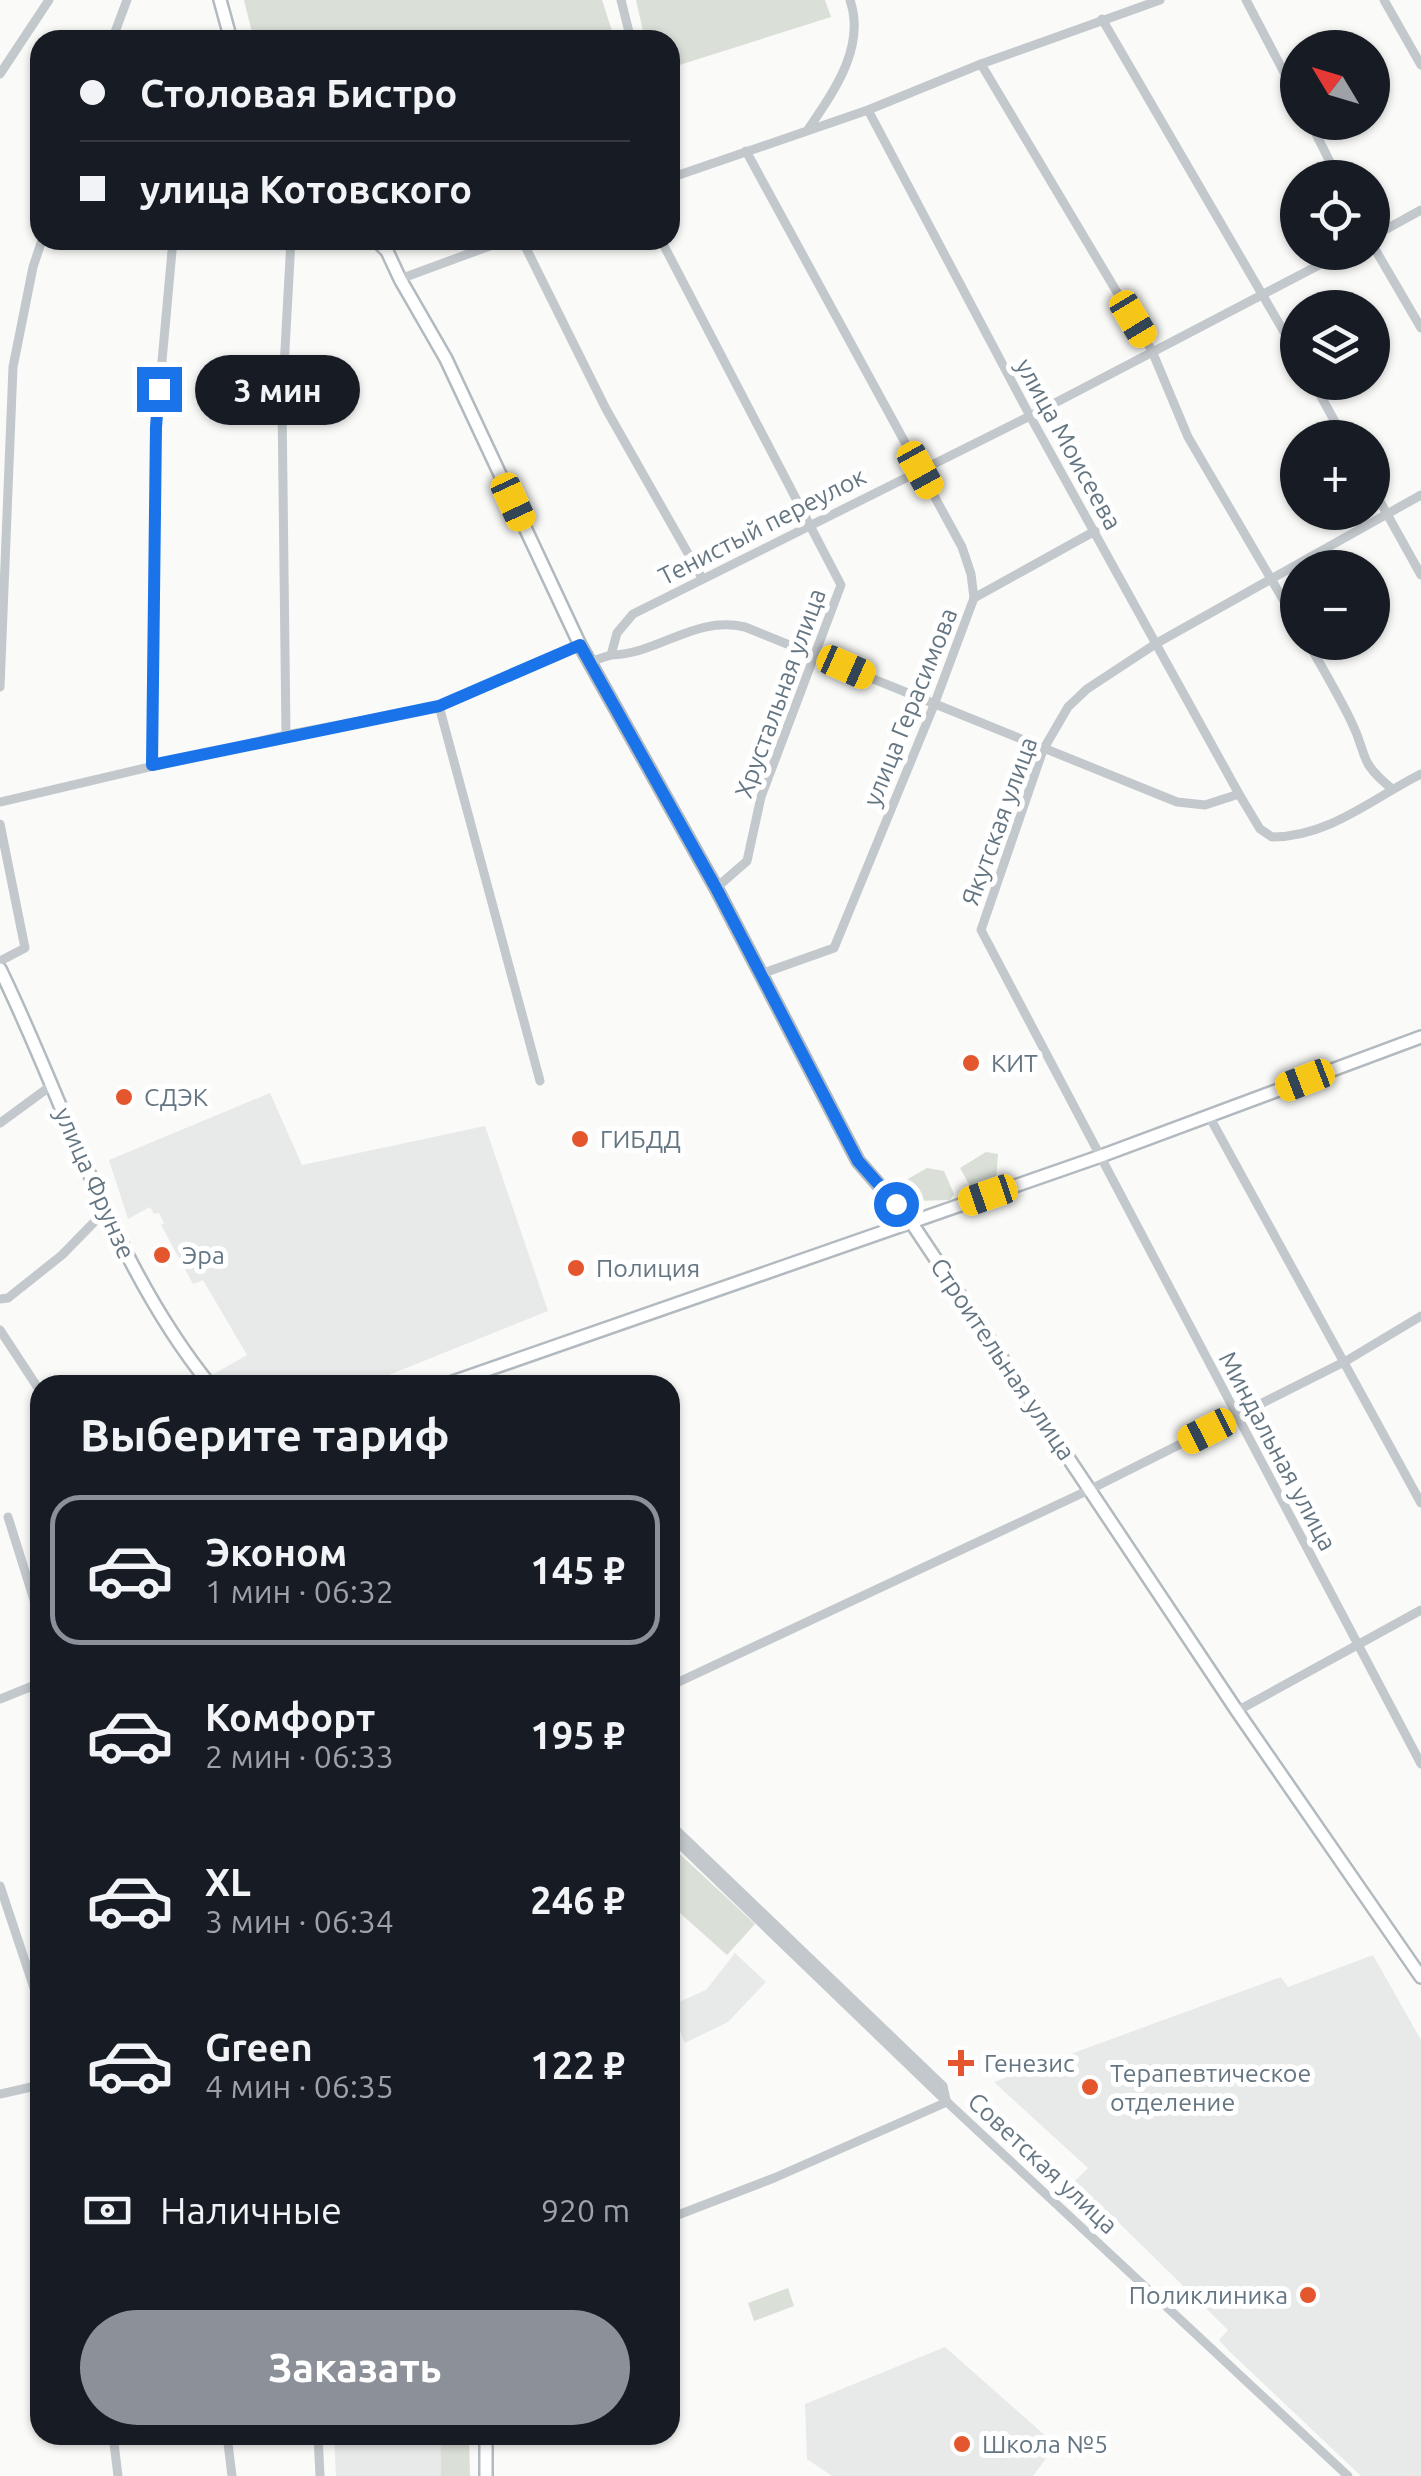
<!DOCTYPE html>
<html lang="ru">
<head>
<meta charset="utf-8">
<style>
  body { margin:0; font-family:Ubuntu,sans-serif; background:#20242c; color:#f1f3f6; height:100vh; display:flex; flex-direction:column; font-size:38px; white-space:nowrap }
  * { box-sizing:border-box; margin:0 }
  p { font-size:32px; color:#9ea1a6 }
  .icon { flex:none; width:55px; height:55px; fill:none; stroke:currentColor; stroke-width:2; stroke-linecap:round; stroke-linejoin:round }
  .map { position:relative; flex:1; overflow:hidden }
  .details { position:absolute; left:30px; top:1375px; width:650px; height:1070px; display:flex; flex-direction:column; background:#171b24; border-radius:30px; box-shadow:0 2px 8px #0004 }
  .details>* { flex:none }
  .hud { position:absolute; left:30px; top:30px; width:650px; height:220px; border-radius:30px; box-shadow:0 2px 8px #0004; display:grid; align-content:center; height:220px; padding:0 50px; background:#171b24 }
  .needle { width:65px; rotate:308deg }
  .controls { position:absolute; left:1280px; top:30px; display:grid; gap:20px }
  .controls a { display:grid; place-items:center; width:110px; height:110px; border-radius:50%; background:#171b24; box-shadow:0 2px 8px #0004; font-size:50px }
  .end { position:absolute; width:45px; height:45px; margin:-22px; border:12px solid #1a73e8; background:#fff; box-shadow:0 0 0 5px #fff }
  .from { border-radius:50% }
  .bubble { position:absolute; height:70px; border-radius:35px; background:#171b24; box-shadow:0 2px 8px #0004; font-size:32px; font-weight:600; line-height:70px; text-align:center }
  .car { position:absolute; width:30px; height:60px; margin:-30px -15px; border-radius:12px; box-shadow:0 0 8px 2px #0007; background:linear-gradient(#f5c518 24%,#345 0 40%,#f5c518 0 76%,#345 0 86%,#f5c518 0) }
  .hud b { display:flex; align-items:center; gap:35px; height:95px; font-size:38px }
  .hud b+b { border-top:2px solid #363941 }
  .hud i { width:25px; height:25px; background:#f1f3f6 }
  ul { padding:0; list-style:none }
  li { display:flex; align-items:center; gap:30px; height:150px; margin:0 20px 15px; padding:0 30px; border:5px solid transparent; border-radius:30px }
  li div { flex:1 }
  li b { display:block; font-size:38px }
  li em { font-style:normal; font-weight:600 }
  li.current { border-color:#8c9099 }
  li>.icon { width:90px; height:90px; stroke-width:1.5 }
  h2 { padding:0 50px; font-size:45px; line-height:120px }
  .pay { display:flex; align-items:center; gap:25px; height:110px; padding:0 50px; font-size:38px }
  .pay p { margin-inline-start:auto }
  .cta { display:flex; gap:20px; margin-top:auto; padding:20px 50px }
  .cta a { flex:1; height:115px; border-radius:60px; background:#8c9099; color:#fff; font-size:40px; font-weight:600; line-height:115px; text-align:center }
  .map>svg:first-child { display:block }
</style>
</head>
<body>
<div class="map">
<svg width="1421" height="2476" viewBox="0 0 1421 2476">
  <rect width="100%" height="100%" fill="#fafaf8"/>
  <g fill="#e8e9e9">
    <path d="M270,1093L302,1165L485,1126L548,1311L364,1385H223L212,1375L247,1355L203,1280L193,1284L161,1225L164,1223L159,1213L154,1214L150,1207L128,1219L109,1160Z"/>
    <path d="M735,1953L766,1982L728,2022L685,2043L670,2006L706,1990Z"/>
    <path d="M1373,1955L1421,2040V2476H1361L1229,2351L1219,2340L1228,2330L1113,2217L1103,2225L1067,2189L1088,2168L994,2082L1281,1977L1288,1987Z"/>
    <path d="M945,2347L1056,2445L1033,2476H832L807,2459L805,2404Z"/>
    <path d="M334,2435H440L441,2476H336Z"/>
  </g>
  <g fill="#dadfd7">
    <path d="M244,0H602L615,40H254Z"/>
    <path d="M636,0H825L831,17L670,68V40H645Z"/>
    <path d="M986,1152L998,1154L996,1179L984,1187L970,1186L960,1168Z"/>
    <path d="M927,1168L944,1171L954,1194L950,1200L913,1201L902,1187L906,1180Z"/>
    <path d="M670,1845L755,1924L727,1955L670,1904Z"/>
    <path d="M788,2288L794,2306L754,2321L748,2303Z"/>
    <path d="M440,2435H469L470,2476H441Z"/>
  </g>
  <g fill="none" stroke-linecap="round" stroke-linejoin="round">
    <defs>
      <g id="secondary">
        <path d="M220,0L231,40"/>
        <path d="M376,240L387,251L400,279L446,359L580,645L716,888L858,1161L911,1222L1237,1711L1421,1977"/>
        <path d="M0,969C68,1109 111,1262 210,1385"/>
        <path d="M444,1385L1101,1156L1421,1037"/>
        <path d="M486,2476V2435"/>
      </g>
    </defs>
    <use href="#secondary" stroke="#b3babf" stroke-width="16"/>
    <g stroke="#c3c8cc" stroke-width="9">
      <path d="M621,0L631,40"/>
      <path d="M1246,0L1298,99"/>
      <path d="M1384,0L1421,65"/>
      <path d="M1102,19L1298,356"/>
      <path d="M112,40L127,0"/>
      <path d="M981,64L1152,351L1188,437L1298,625"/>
      <path d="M0,74L49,0"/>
      <path d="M868,110L1030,416L1239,794"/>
      <path d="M1310,122L1338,178"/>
      <path d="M809,128C834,91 866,47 850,0"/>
      <path d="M746,151L962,547L971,574L974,598L934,705L834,948L761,974"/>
      <path d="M670,178L868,110L981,64L1160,0"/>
      <path d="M1372,237L1421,210"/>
      <path d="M522,240L606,409L702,578"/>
      <path d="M661,240L841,585L761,797L747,861L716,888"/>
      <path d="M1372,244L1421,328"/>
      <path d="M400,279L506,240"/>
      <path d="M1313,382L1344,438"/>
      <path d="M1372,487L1421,575"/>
      <path d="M1421,495L1157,643L1087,689L1068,707L1043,750L981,930L1421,1764"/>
      <path d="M974,598L1095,531"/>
      <path d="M1308,642C1322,668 1338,694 1351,721C1369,757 1356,759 1392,789"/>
      <path d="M611,655C659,654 695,615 745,627L1177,802L1205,805L1239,794L1260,829L1272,837C1329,837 1373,798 1421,774"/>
      <path d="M592,661L611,655L617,633L633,614L1030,416L1344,252"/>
      <path d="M0,687L13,367L33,267L42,240"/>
      <path d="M439,706L540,1081"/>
      <path d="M286,735L282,404L291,240"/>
      <path d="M153,765L156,427L173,240"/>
      <path d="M0,802L286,735L439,706L580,645"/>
      <path d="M0,824L25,948L0,961"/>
      <path d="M1209,1116L1421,1503"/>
      <path d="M0,1123L52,1085"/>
      <path d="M0,1299L8,1298L62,1255L105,1211"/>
      <path d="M0,1330L40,1391"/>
      <path d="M8,1517L40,1619"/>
      <path d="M670,1686L1091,1489L1346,1361L1421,1316"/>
      <path d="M0,1699L40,1683"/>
      <path d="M1237,1711L1421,1610"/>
      <path d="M670,1824L943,2086L946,2100"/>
      <path d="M670,1835L947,2102L1348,2476"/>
      <path d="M0,1886L40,2006"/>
      <path d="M0,2094L40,2085"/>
      <path d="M670,2218L774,2178L947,2102"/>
      <path d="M113,2435L118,2476"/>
      <path d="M227,2435L232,2476"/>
      <path d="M318,2435L320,2476"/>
    </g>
    <use href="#secondary" stroke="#fff" stroke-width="11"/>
  </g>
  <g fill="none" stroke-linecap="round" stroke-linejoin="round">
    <path stroke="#1a73e8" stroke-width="12" d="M159,389L156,427L152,765L439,706L580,645L716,888L858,1161L896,1204"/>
  </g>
  <g fill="#e4572e" stroke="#fff" stroke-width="4">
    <circle cx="971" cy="1063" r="10"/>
    <circle cx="124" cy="1097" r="10"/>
    <circle cx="580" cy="1139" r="10"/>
    <circle cx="162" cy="1255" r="10"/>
    <circle cx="576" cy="1268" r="10"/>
    <path d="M956 2048h10v10h10v10h-10v10h-10v-10h-10v-10h10z"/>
    <circle cx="1090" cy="2087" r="10"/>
    <circle cx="1308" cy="2295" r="10"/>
    <circle cx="962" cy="2444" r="10"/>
  </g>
  <g text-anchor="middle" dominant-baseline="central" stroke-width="10" stroke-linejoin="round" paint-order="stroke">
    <g font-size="25" fill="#657683" stroke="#fff">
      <text transform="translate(1069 444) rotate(61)">улица Моисеева</text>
      <text transform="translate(762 526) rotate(-27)">Тенистый переулок</text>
      <text transform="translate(780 693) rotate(-70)">Хрустальная улица</text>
      <text transform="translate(910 707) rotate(-68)">улица Герасимова</text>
      <text transform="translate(999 821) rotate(-70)">Якутская улица</text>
      <text transform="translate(95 1183) rotate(66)">улица Фрунзе</text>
      <text transform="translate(1003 1359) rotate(56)">Строительная улица</text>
      <text transform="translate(1278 1451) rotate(62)">Миндальная улица</text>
      <text transform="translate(1043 2163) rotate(43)">Советская улица</text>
    </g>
    <g font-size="25" fill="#657683" stroke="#fff" text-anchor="start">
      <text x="991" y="1063">КИТ</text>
      <text x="144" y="1097">СДЭК</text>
      <text x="600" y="1139">ГИБДД</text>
      <text x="182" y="1255">Эра</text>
      <text x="596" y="1268">Полиция</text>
      <text x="984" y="2063">Генезис</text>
      <text x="1110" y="2073">Терапевтическое<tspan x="1110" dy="29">отделение</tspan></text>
      <text x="1288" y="2295" text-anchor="end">Поликлиника</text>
      <text x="982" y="2444">Школа №5</text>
    </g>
  </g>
</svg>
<div class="controls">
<a><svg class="needle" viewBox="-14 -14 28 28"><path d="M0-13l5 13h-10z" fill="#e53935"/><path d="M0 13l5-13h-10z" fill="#9ea1a6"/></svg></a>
<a><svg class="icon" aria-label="locate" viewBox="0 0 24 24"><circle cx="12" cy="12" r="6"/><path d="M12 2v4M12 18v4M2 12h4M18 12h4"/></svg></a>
<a><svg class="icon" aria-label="layers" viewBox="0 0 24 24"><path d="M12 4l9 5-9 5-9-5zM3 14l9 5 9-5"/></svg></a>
<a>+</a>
<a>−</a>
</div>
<i class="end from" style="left:896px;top:1204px"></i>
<i class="end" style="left:159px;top:389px"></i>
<div class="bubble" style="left:195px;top:355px;width:165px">3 мин</div>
<i class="car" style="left:1133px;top:319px;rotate:149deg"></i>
<i class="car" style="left:920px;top:470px;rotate:151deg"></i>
<i class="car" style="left:513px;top:502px;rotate:155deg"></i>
<i class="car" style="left:846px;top:667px;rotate:114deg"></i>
<i class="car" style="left:1305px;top:1080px;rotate:249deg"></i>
<i class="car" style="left:988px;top:1195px;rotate:251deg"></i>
<i class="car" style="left:1207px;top:1431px;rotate:243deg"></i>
<div class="hud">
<b><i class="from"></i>Столовая Бистро</b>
<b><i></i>улица Котовского</b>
</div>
<section class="details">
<h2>Выберите тариф</h2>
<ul>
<li class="current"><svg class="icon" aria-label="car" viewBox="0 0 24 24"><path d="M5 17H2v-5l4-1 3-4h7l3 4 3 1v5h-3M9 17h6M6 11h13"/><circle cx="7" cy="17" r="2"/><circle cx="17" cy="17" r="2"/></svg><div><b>Эконом</b><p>1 мин · 06:32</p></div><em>145 ₽</em></li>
<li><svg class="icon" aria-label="car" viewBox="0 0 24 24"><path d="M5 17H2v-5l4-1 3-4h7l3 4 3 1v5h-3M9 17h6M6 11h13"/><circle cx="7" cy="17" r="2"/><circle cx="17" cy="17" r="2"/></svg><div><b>Комфорт</b><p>2 мин · 06:33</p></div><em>195 ₽</em></li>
<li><svg class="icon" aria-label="car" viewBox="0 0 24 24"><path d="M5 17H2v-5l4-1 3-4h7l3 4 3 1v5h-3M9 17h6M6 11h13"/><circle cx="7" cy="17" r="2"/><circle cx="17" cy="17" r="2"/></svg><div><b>XL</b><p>3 мин · 06:34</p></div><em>246 ₽</em></li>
<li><svg class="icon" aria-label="car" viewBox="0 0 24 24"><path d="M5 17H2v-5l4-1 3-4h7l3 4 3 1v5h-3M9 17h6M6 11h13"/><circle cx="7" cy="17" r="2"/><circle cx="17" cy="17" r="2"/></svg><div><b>Green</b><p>4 мин · 06:35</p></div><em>122 ₽</em></li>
</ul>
<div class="pay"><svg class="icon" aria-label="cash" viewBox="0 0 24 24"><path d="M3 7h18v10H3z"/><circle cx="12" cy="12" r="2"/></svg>Наличные<p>920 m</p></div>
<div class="cta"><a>Заказать</a></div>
</section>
</div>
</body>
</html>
